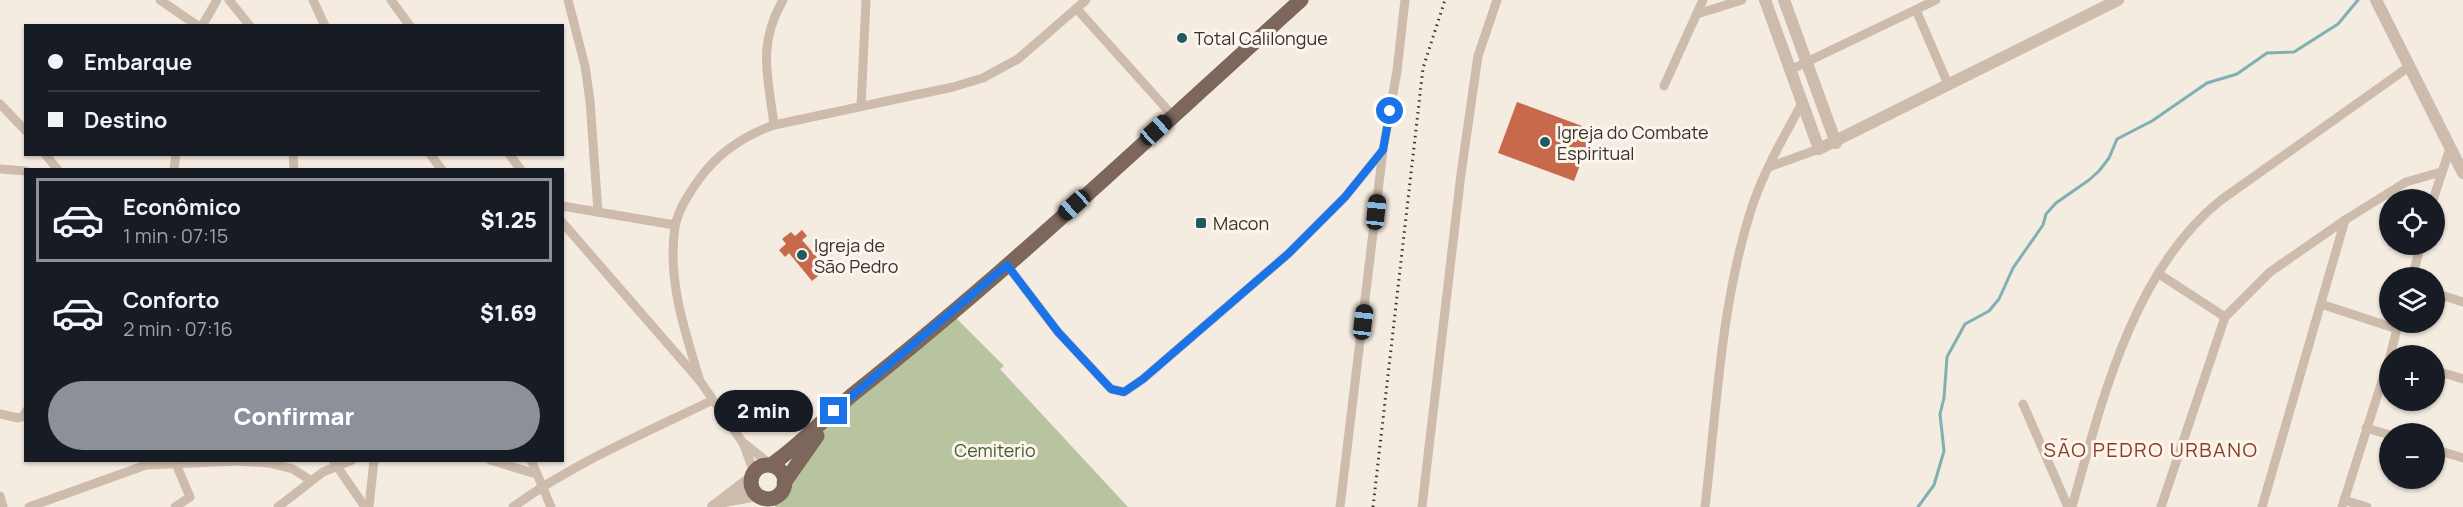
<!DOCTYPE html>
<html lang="pt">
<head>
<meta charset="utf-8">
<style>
  body { margin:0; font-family:Manrope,sans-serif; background:#242831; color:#f1f3f6; height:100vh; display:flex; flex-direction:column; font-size:22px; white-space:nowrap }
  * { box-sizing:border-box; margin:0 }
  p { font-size:20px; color:#9ea1a6 }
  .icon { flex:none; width:33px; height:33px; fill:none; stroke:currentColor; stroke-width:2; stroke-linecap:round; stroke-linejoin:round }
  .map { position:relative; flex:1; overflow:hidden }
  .panel { position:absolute; left:24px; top:168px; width:540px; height:294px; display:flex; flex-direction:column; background:#171b24; border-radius:0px; box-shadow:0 2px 4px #0004 }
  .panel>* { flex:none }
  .guide { position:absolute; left:24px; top:24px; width:540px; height:132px; border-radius:0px; box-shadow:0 2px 4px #0004; display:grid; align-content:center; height:132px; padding:0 24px; background:#171b24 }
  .controls { position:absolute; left:2379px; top:189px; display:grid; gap:12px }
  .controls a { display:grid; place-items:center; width:66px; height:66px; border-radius:50%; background:#171b24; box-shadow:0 2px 4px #0004; font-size:30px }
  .end { position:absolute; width:27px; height:27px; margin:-14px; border:8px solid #1a73e8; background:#fff; box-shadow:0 0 0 3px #fff }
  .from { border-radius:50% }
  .bubble { position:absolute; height:42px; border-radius:21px; background:#171b24; box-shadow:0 2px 4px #0004; font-size:20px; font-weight:800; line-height:42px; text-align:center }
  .car { position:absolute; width:18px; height:36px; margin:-18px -9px; border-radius:8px; box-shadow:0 0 4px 2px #0007; background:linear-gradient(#222 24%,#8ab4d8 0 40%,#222 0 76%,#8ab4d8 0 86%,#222 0) }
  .guide b { display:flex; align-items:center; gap:21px; height:57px; font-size:22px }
  .guide b+b { border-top:2px solid #363941 }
  .guide i { width:15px; height:15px; background:#f1f3f6 }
  ul { padding:10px 0 0; list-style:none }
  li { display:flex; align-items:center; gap:18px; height:84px; margin:0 12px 9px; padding:0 12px; border:3px solid transparent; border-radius:0px }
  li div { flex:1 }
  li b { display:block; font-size:22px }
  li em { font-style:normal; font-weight:800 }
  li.active { border-color:#8c9099 }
  li>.icon { width:54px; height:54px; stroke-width:1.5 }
  .cta { display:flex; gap:12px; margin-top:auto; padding:12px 24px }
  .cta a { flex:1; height:69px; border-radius:36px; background:#8c9099; color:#fff; font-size:24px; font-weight:800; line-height:69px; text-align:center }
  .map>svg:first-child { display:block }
</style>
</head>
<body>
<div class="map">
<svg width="2463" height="507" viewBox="0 0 2463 507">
  <rect width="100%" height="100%" fill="#f4ebe1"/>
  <path fill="#b8c4a0" d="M951,313L1004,366L1000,369L1128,507H775L774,498L783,489L834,411Z"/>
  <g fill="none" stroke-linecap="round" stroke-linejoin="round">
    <path stroke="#7fb0b2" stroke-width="3" d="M1918,507L1934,485L1944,451L1940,414L1944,398L1947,357L1965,324L1989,311L1999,299L2013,268L2043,225L2046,214L2056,203L2089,180L2099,171L2109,158L2117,139L2152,121L2207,83L2237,74L2267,53L2294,52L2338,24L2358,0"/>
  </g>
  <g fill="#c8694b">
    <path d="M1517,102L1593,130L1574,181L1498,153Z"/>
    <path d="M802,230L807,236L802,240L827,269L812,281L789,253L785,257L779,250L786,244L782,239L791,232L795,236Z"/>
  </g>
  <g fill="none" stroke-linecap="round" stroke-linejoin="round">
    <g stroke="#cdbbac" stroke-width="9">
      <path d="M160,0L198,26"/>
      <path d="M229,0L250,26"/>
      <path d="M313,0L325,26"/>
      <path d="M391,0L410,26"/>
      <path d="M568,0L585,66L590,101L598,212"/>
      <path d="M1076,8L1173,116"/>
      <path d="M1916,10L1948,84"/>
      <path d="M1697,14L1742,0"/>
      <path d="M202,26L217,0"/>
      <path d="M1790,70L1936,0"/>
      <path d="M1664,86L1703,0"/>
      <path d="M0,104L26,131"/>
      <path d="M861,106L866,0"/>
      <path d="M774,125C768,76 757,45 783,0"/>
      <path d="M45,154L58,170"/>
      <path d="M293,154L294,170"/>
      <path d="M430,154L442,170"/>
      <path d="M509,154L521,170"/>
      <path d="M1769,167L1819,149"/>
      <path d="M0,169L26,171"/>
      <path d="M174,170L176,154"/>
      <path d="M2433,200L2450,148"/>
      <path d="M562,206L675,225"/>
      <path d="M562,222L700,381L743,443L754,472"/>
      <path d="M1007,265L1058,332L1111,389L1124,392L1143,379L1288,254L1345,197L1383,150"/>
      <path d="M2159,274L2225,317"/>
      <path d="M2412,278L2421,244"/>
      <path d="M2434,293L2463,302"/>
      <path d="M2321,304L2397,329"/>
      <path d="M2390,356L2398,325"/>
      <path d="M2434,370L2463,379"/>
      <path d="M700,381C685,332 667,280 675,227C678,209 690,192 700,178C719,152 743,136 774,125L953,87L983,78L1018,59L1086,0"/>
      <path d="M2023,404L2068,507"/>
      <path d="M0,414L18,418L24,416L26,411"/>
      <path d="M2366,428L2390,435"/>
      <path d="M745,444L771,465"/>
      <path d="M2434,449L2463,458"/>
      <path d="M490,460L536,474"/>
      <path d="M531,460L551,507"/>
      <path d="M334,462L365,507"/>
      <path d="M0,496L3,507"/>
      <path d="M2344,500L2367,507"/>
      <path d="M29,507L146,465L238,461L269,463L293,469L310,480"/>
      <path d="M175,507L190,497L176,464"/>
      <path d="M278,507L323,472L352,460"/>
      <path d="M369,507L374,460"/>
      <path d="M513,507C574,463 645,433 713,400"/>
      <path d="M1340,507L1383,150L1397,71L1405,0"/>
      <path d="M1422,507L1461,174L1478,56L1497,0"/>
      <path d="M1705,507C1717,406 1721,298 1754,201C1766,167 1785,135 1802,103"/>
      <path d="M2072,507C2101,403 2133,270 2221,200L2410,66"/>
      <path d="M2161,507L2225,317L2270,272L2345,220L2406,182L2441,172"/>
      <path d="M2262,507L2345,220"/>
      <path d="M2342,507L2390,356"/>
    </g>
    <g stroke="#cdbbac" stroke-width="12">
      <path d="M1765,0L1819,149L2118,0"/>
      <path d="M1784,0L1836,143"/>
      <path d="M2376,0L2463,173"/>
      <path d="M724,501L757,495"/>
      <path d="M713,507L751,478"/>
    </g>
    <g stroke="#7d675c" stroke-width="15">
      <path d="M771,465C802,444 827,415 857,391C1011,269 1155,132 1301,0"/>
      <circle cx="768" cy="482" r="17"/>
      <path d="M784,483L817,436"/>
    </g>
    <path stroke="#3b302b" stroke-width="3" stroke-dasharray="1.5 4.5" stroke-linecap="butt" d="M1373,507L1423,68L1445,0"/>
  </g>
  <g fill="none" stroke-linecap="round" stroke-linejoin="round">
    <path stroke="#1a73e8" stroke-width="8" d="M834,411L1007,265L1058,332L1111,389L1124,392L1143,379L1288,254L1345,197L1383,150L1390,111"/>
  </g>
  <g fill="#1f5a5e" stroke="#fbf5ee" stroke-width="2">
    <circle cx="1182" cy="38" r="6"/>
    <circle cx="1545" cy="142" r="6"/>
    <rect x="1195" y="217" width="12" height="12" rx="3"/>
    <circle cx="802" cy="255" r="6"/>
  </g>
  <g text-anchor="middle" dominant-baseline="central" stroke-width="6" stroke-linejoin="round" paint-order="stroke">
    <g font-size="18" fill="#3b302b" stroke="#fbf5ee" text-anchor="start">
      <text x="1194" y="38">Total Calilongue</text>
      <text x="1557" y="132">Igreja do Combate<tspan x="1557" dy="21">Espiritual</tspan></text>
      <text x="1213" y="223">Macon</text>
      <text x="814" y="245">Igreja de<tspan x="814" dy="21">São Pedro</tspan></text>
    </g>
    <g font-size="18" fill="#4a5a2e" stroke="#fbf5ee">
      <text x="995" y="450">Cemiterio</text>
    </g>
    <g font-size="20" letter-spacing="1.5" fill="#8c3b22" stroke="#fbf5ee">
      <text x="2151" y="449">SÃO PEDRO URBANO</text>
    </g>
  </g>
</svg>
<div class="controls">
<a><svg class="icon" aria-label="locate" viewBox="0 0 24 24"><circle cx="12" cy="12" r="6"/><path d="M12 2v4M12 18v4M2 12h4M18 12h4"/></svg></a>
<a><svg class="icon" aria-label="layers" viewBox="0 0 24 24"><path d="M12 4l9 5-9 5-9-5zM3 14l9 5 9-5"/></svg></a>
<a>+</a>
<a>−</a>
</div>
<i class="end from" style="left:1390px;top:111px"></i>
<i class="end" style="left:834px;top:411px"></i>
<div class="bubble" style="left:714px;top:390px;width:99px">2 min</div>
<i class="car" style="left:1156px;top:130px;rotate:48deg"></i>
<i class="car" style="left:1074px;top:205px;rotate:228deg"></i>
<i class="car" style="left:1376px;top:212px;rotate:6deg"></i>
<i class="car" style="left:1363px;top:322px;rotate:7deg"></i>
<div class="guide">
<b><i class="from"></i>Embarque</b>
<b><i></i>Destino</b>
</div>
<section class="panel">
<ul>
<li class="active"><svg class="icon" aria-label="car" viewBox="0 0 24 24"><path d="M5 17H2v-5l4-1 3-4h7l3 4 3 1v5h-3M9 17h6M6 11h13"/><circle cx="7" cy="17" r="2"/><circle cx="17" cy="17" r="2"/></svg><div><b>Econômico</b><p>1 min · 07:15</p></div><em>$1.25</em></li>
<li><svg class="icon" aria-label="car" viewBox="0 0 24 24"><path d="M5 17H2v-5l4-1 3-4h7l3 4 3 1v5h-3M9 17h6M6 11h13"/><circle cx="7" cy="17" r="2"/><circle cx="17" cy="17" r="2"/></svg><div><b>Conforto</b><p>2 min · 07:16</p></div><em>$1.69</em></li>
</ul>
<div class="cta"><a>Confirmar</a></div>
</section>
</div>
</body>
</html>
